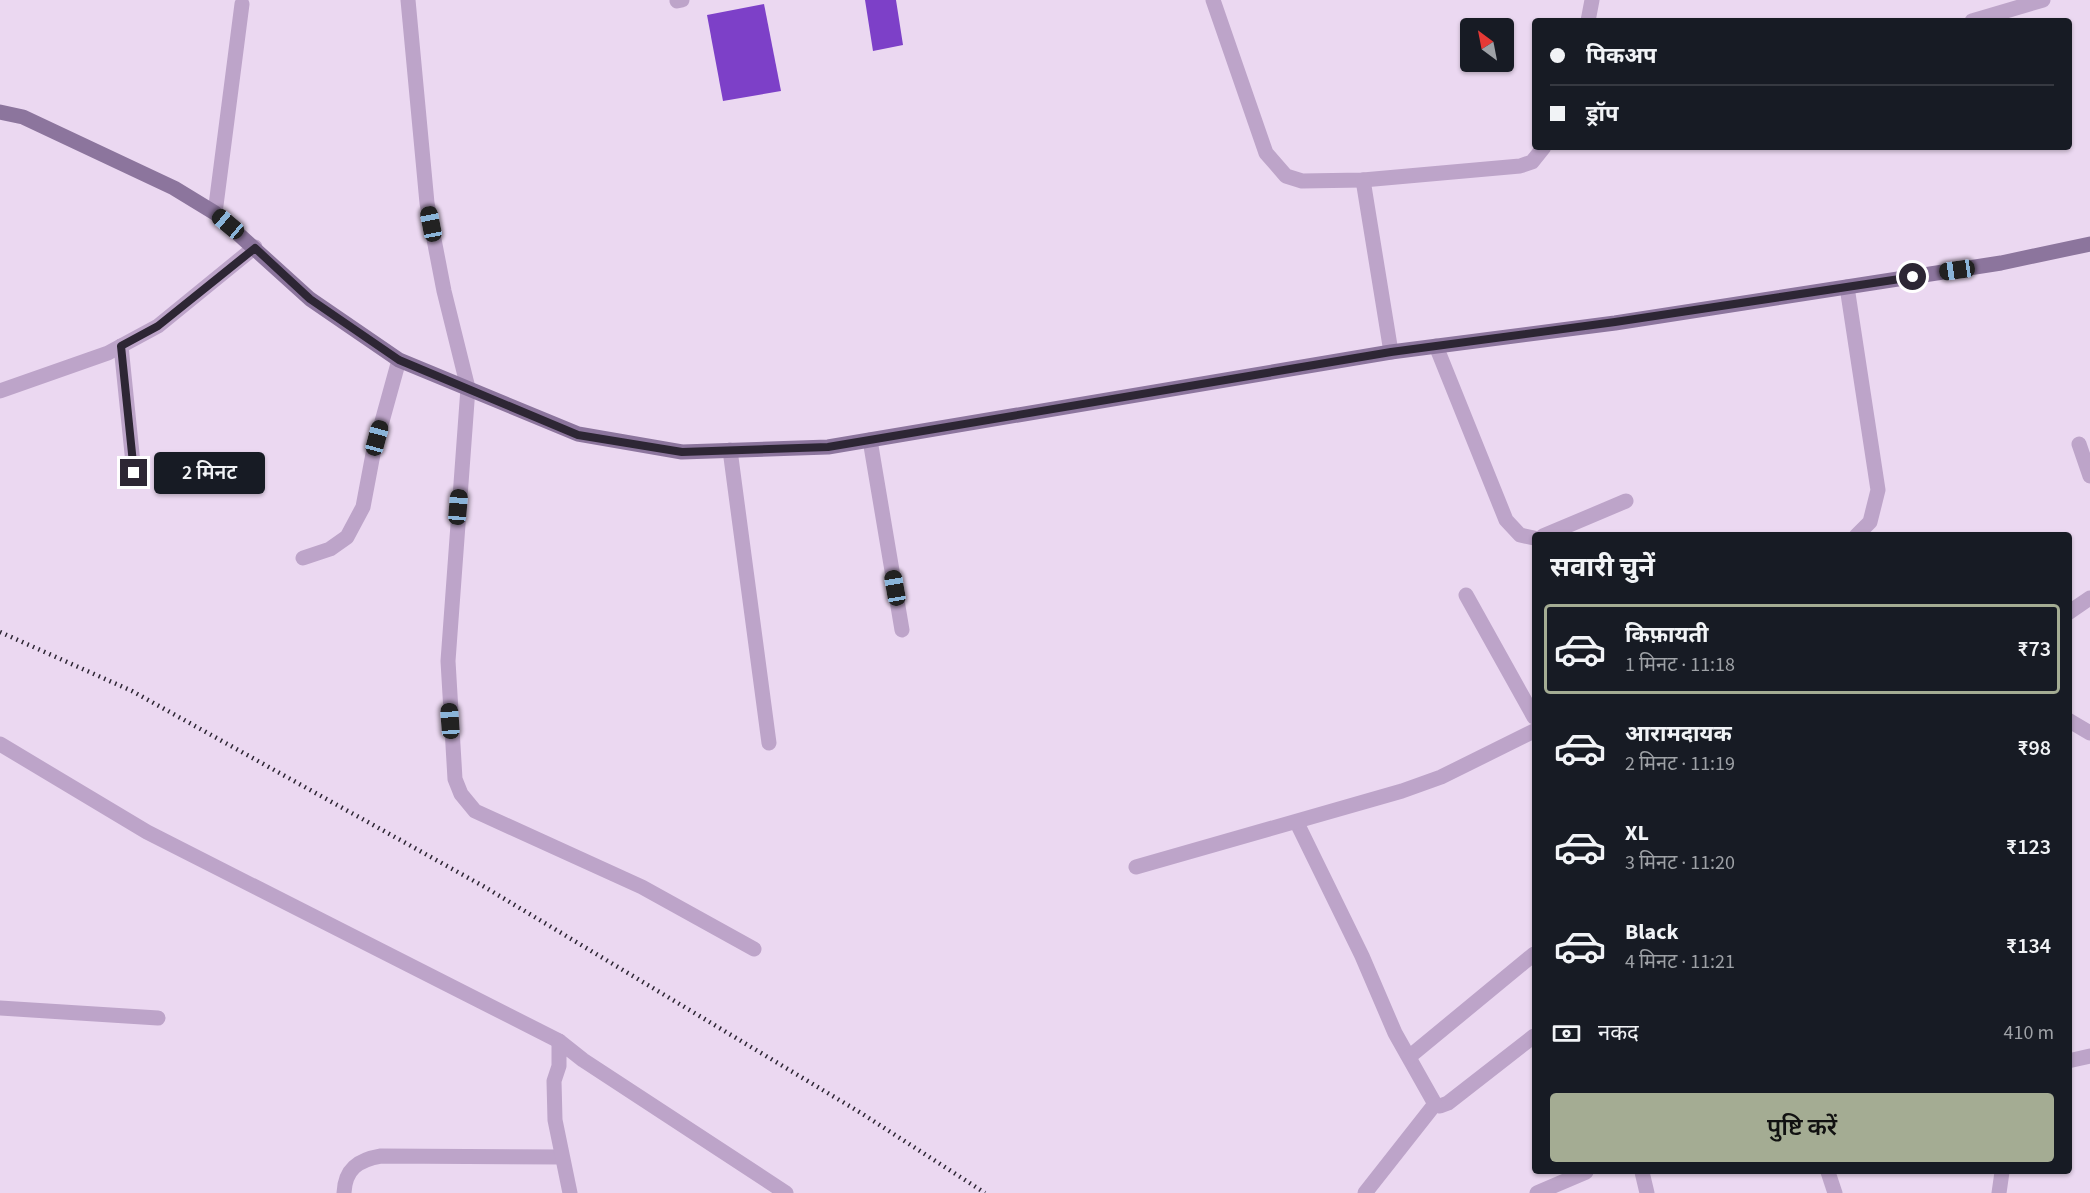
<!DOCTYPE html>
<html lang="hi">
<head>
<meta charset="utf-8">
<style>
  body { margin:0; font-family:"Source Sans 3","Noto Sans Devanagari",sans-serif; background:#20242c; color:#f1f3f6; height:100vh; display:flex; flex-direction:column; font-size:22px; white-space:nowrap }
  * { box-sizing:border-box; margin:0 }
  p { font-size:20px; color:#9ea1a6 }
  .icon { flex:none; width:33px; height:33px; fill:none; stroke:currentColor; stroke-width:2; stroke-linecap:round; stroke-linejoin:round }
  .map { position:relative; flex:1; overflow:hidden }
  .sheet { position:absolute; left:1532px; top:532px; width:540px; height:642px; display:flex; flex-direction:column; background:#171b24; border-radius:6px; box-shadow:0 2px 4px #0004 }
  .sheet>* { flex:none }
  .guide { position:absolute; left:1532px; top:18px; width:540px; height:132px; border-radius:6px; box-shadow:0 2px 4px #0004; display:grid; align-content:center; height:132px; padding:0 18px; background:#171b24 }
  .needle { width:39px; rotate:328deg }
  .fabs { position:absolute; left:1460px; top:18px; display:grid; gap:12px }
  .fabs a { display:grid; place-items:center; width:54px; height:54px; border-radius:6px; background:#171b24; box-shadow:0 2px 4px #0004; font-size:30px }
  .end { position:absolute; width:27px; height:27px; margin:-14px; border:8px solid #2d2634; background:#fff; box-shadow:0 0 0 3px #fff }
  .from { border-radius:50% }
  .bubble { position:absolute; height:42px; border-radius:6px; background:#171b24; box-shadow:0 2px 4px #0004; font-size:20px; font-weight:600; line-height:42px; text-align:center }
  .car { position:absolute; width:18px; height:36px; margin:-18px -9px; border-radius:8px; box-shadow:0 0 4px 2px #0007; background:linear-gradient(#222 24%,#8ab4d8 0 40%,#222 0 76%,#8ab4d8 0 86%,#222 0) }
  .guide b { display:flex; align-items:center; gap:21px; height:57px; font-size:22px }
  .guide b+b { border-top:2px solid #363941 }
  .guide i { width:15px; height:15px; background:#f1f3f6 }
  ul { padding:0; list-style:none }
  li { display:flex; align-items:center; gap:18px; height:90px; margin:0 12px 9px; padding:0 6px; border:3px solid transparent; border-radius:6px }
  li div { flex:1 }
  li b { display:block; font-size:22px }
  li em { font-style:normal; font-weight:600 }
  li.on { border-color:#a4ac93 }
  li>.icon { width:54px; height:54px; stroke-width:1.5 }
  h2 { padding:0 18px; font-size:27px; line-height:72px }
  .pay { display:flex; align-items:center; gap:15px; height:66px; padding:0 18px; font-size:22px }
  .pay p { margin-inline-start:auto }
  .cta { display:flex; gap:12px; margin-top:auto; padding:12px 18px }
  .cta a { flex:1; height:69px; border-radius:6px; background:#a4ac93; color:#111; font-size:24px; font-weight:600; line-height:69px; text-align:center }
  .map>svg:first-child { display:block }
</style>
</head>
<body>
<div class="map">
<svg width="2090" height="1193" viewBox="0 0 2090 1193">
  <rect width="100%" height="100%" fill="#ebd8f1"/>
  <g fill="#7d40c8">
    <path d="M865,0H896L903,45L873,51Z"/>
    <path d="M764,4L781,91L723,101L707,15Z"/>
  </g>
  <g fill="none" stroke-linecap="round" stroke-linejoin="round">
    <g stroke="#bda4c9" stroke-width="15">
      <path d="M408,0L427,203L444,291L468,388L448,661L455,779L461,794L475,811L642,887L754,949"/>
      <path d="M1213,0L1266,153L1286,176L1302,181L1363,180L1520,166L1532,162L1544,147"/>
      <path d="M677,1L682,0"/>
      <path d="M1588,21L1592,0"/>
      <path d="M1972,21L2043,0"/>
      <path d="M1363,180L1391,352"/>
      <path d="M215,213L242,4"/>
      <path d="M1847,287L1878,490L1870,522L1856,536"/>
      <path d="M121,346L134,473"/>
      <path d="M1436,346L1506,520L1520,535L1534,538"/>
      <path d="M0,391L108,353L158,326L255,247"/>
      <path d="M870,440L902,630"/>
      <path d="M2079,444L2090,476"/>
      <path d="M730,450L769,743"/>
      <path d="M1543,536L1626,501"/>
      <path d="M303,558L330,549L347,537L363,507L373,454L399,360"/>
      <path d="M1466,595L1534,717"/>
      <path d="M2068,613L2090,598"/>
      <path d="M2068,720L2090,733"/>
      <path d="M0,744L147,832L559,1041"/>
      <path d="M1297,823L1362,956L1395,1033L1435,1104L1440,1106L1448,1103L1534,1036"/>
      <path d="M1136,867L1402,791L1441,777L1534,731"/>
      <path d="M0,1008L158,1018"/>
      <path d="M1409,1057L1534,954"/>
      <path d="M2068,1061L2090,1056"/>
      <path d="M1642,1172L1647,1193"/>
      <path d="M1828,1172L1835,1193"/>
      <path d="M344,1193C345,1169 358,1160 381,1156L561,1157"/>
      <path d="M570,1193L555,1120L554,1081L559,1066V1041L583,1060L786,1193"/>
      <path d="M1365,1193L1435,1104"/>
      <path d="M1537,1193L1586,1172"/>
      <path d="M1999,1193L2002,1172"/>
    </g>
    <path stroke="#8c759d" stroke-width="15" d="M0,112L23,117L174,188L215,213L310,299L399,360L578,434L682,452L828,447L1391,352L1615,323L2001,263L2090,244"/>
    <path stroke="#2d2634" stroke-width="4.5" stroke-dasharray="1.5 4.5" stroke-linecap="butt" d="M0,632L132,691L483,886L861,1113L985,1193"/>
  </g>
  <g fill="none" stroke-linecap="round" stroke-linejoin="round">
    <path stroke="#2d2634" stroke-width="8" d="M134,473L121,346L158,326L255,248L310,299L399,360L578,435L682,452L828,447L1391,352L1615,322L1913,277"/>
  </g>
</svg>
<div class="fabs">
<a><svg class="needle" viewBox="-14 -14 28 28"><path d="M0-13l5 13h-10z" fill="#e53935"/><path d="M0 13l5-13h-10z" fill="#9ea1a6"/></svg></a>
</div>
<i class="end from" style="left:1913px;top:277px"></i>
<i class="end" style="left:134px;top:473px"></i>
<div class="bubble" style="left:154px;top:452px;width:111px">2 मिनट</div>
<i class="car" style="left:228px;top:224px;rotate:310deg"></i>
<i class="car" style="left:431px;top:224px;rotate:349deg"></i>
<i class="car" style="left:1957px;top:270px;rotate:262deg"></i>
<i class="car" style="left:377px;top:438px;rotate:15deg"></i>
<i class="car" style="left:458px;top:507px;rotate:5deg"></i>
<i class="car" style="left:895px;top:588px;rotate:350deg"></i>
<i class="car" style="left:450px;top:721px;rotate:356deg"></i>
<div class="guide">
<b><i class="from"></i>पिकअप</b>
<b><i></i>ड्रॉप</b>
</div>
<section class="sheet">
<h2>सवारी चुनें</h2>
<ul>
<li class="on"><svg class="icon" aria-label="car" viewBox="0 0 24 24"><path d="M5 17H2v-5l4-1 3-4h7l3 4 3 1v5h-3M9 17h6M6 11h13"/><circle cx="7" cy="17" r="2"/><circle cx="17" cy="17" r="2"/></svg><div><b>किफ़ायती</b><p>1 मिनट · 11:18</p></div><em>₹73</em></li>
<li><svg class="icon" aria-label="car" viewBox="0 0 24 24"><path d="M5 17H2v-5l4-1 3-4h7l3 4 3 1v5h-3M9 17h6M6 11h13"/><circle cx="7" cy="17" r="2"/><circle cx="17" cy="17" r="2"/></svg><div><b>आरामदायक</b><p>2 मिनट · 11:19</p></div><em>₹98</em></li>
<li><svg class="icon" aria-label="car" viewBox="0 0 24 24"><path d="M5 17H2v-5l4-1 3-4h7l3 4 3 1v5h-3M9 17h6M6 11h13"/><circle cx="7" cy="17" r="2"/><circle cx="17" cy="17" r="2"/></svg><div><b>XL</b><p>3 मिनट · 11:20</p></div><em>₹123</em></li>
<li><svg class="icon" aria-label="car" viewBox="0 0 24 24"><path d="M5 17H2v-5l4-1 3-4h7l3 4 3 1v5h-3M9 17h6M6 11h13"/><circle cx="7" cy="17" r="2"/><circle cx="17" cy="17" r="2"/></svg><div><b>Black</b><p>4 मिनट · 11:21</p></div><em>₹134</em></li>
</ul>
<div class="pay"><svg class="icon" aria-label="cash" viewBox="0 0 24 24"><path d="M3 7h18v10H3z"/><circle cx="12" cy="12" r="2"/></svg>नकद<p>410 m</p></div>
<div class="cta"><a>पुष्टि करें</a></div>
</section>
</div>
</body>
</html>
